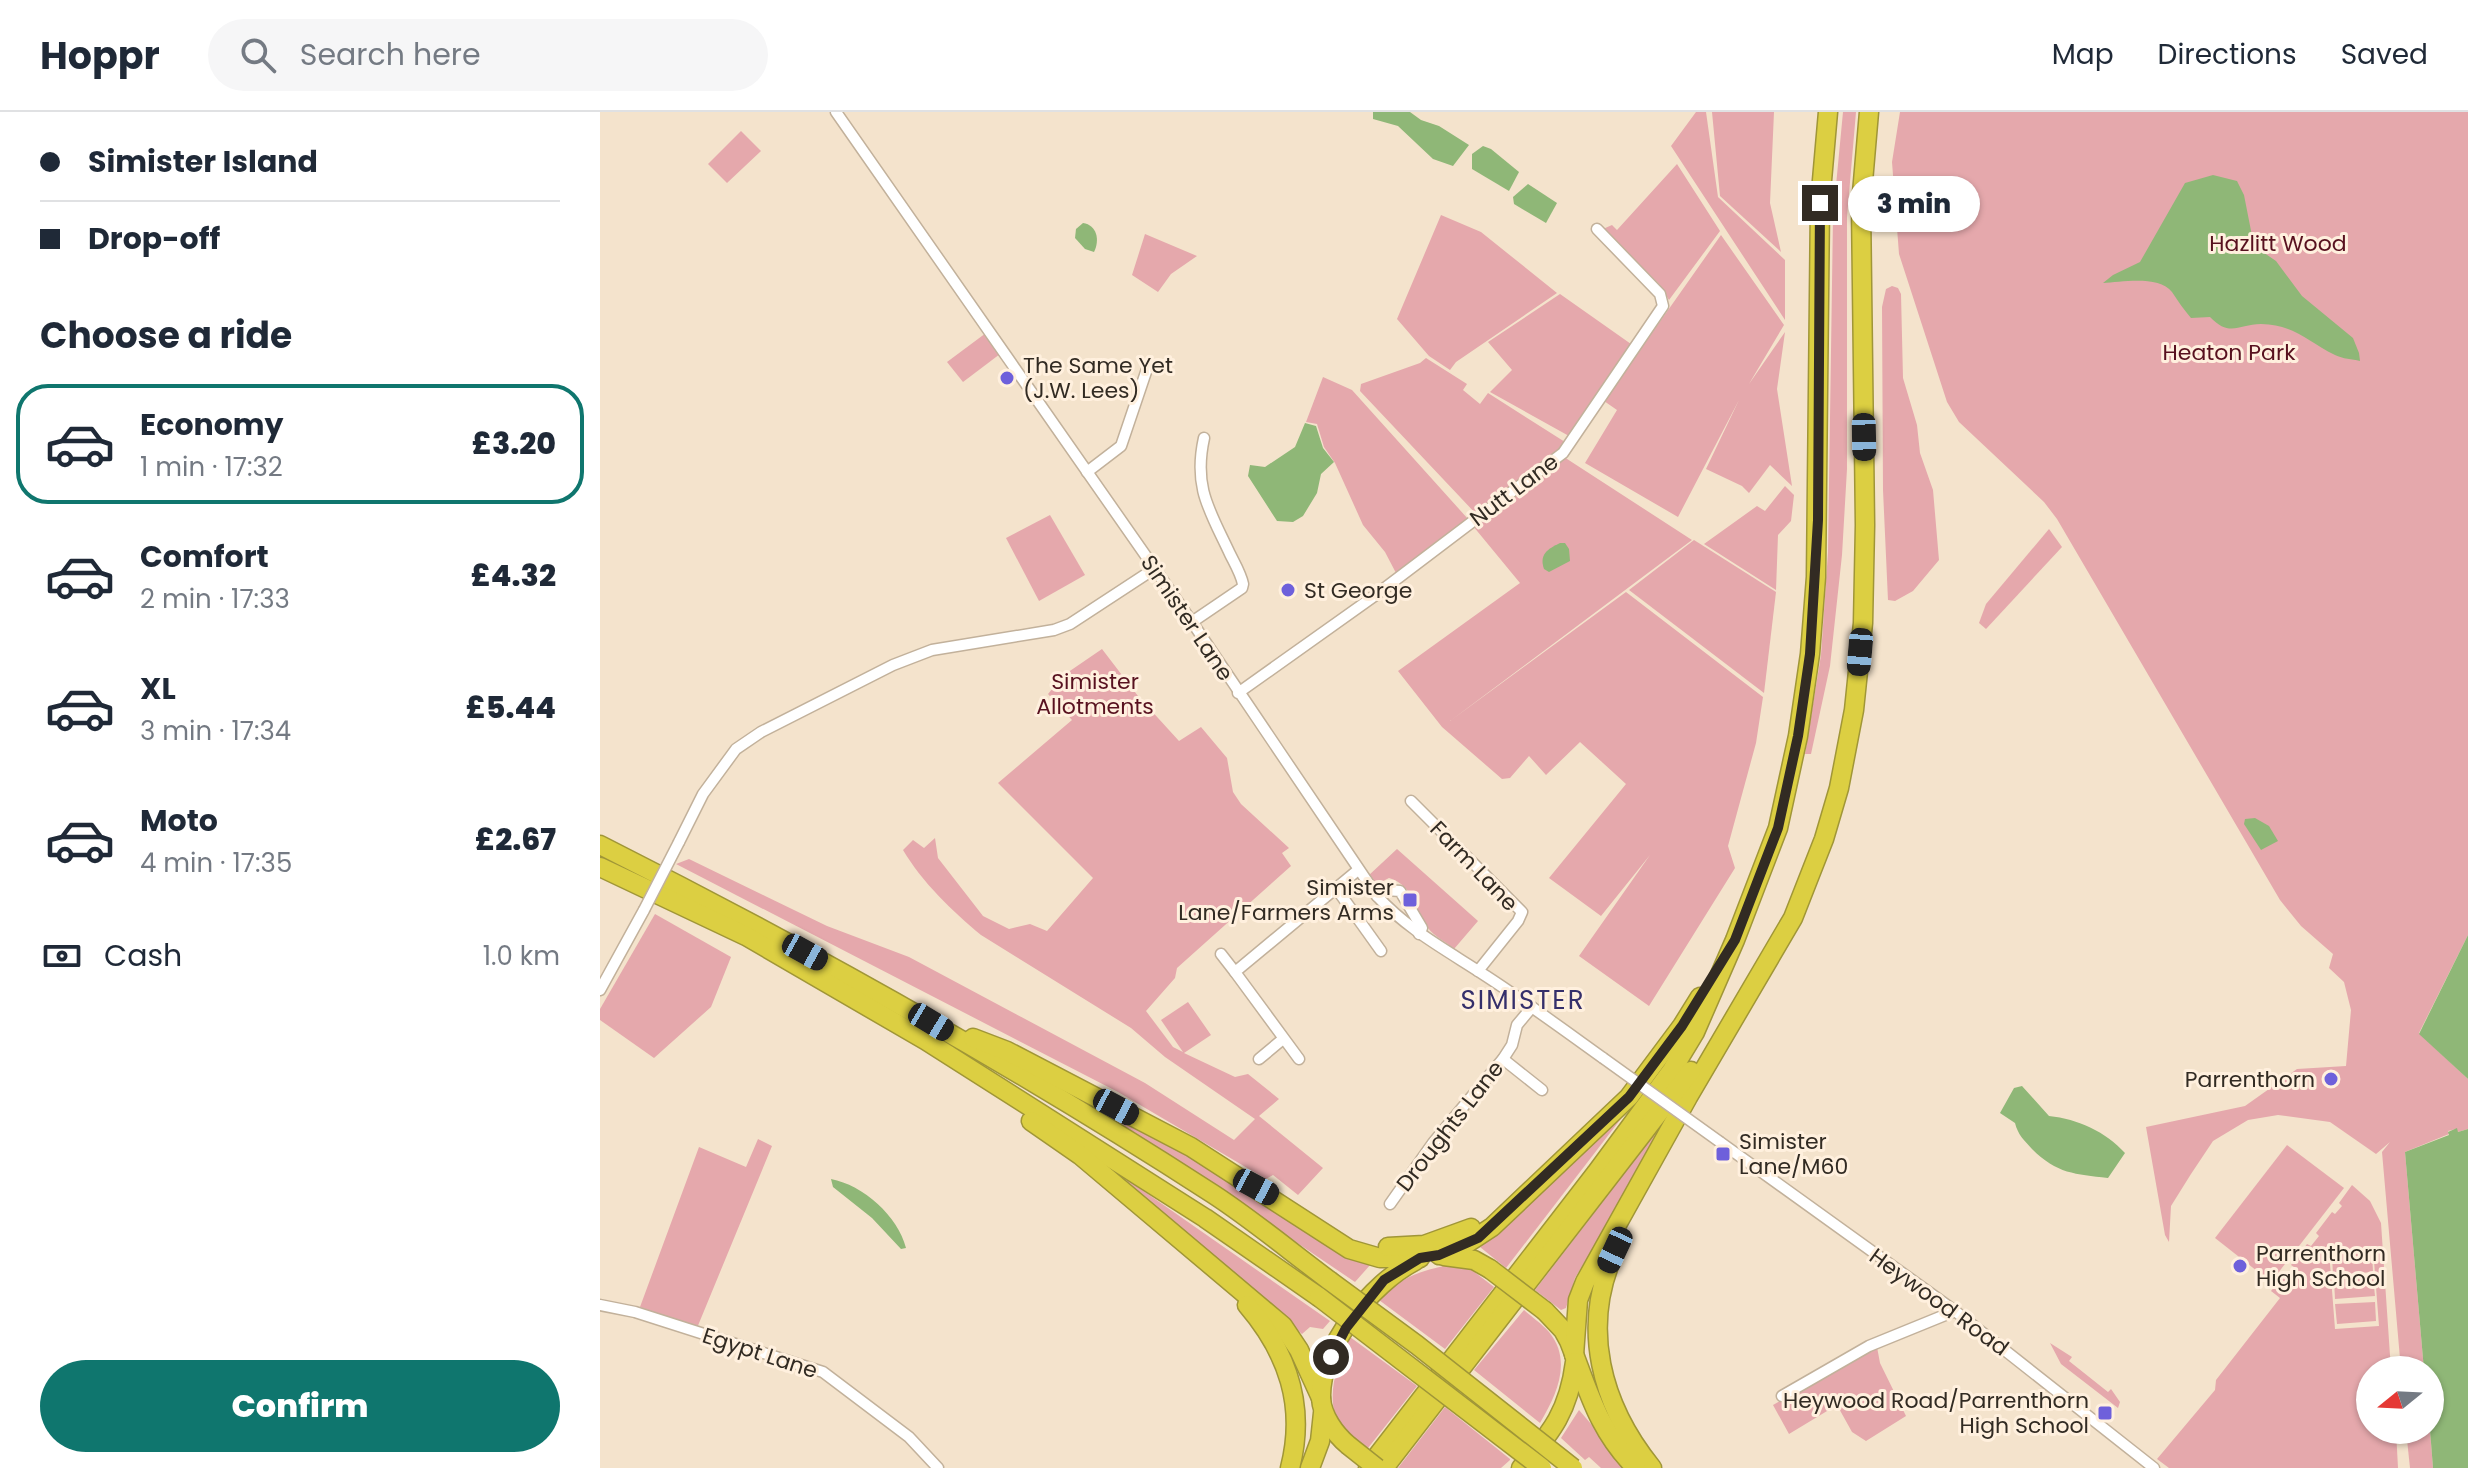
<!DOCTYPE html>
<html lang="en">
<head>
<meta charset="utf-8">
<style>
  body { margin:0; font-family:Poppins,sans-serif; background:#f6f6f7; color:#1f2937; height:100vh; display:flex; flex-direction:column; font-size:30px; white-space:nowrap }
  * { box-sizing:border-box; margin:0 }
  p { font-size:26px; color:#747a83 }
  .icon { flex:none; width:44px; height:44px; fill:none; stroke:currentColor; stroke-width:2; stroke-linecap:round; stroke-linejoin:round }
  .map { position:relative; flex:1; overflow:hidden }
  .side { display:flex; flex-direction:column; background:#fff; width:600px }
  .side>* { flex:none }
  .top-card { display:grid; align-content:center; height:176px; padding:0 40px; background:#fff }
  .needle { width:52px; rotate:252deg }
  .controls { position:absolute; left:1756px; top:1244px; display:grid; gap:16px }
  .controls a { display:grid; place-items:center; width:88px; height:88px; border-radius:50%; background:#fff; box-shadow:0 2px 6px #0004; font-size:40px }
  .end { position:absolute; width:36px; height:36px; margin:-18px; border:10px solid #322b23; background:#fff; box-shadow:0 0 0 4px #fff }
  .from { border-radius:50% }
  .bubble { position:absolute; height:56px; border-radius:28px; background:#fff; box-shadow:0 2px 6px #0004; font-size:26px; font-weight:800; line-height:56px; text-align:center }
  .car { position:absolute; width:24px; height:48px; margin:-24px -12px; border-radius:10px; box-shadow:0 0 6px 2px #0007; background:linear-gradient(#222 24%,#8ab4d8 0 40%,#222 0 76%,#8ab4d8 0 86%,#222 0) }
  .top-card b { display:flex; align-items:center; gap:28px; height:76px; font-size:30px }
  .top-card b+b { border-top:2px solid #e0e1e3 }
  .top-card i { width:20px; height:20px; background:#1f2937 }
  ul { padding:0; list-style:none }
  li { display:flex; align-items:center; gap:24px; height:120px; margin:0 16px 12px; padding:0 24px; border:4px solid transparent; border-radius:32px }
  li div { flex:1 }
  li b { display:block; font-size:30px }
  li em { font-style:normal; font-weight:800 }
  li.current { border-color:#0f766e }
  li>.icon { width:72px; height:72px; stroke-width:1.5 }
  h2 { padding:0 40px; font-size:36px; line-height:96px }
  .pay { display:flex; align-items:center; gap:20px; height:88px; padding:0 40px; font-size:30px }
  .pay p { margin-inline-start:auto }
  .action { display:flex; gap:16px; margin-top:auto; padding:16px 40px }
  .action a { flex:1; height:92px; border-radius:48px; background:#0f766e; color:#fff; font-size:32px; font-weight:800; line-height:92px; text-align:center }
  header { display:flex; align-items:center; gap:48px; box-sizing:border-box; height:112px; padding:0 40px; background:#fff; border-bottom:2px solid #e0e1e3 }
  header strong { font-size:38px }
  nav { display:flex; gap:44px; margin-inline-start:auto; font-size:28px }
  .search { width:560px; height:72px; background:#f6f6f7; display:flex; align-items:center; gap:20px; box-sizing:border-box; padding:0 28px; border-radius:44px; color:#747a83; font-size:30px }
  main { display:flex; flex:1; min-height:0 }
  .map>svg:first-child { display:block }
</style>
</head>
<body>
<header>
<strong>Hoppr</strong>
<div class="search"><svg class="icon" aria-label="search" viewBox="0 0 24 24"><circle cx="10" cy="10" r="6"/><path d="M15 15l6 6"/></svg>Search here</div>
<nav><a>Map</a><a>Directions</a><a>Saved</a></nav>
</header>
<main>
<section class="side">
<div class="top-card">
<b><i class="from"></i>Simister Island</b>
<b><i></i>Drop-off</b>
</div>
<h2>Choose a ride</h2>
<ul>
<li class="current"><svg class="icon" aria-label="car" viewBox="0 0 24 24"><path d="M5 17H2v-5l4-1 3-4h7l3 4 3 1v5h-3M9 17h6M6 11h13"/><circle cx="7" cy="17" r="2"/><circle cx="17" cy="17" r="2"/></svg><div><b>Economy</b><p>1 min · 17:32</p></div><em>£3.20</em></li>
<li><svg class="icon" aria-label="car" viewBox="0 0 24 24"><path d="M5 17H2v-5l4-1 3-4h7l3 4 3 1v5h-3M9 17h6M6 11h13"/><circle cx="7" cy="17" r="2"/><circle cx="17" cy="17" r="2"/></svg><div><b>Comfort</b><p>2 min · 17:33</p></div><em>£4.32</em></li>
<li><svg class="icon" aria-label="car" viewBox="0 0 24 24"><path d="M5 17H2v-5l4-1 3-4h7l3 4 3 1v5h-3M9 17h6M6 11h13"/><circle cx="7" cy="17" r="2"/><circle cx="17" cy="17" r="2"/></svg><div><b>XL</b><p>3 min · 17:34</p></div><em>£5.44</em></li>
<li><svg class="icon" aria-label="car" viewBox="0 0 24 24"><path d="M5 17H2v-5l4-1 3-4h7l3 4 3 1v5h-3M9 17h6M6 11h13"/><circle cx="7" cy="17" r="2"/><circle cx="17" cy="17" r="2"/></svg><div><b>Moto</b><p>4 min · 17:35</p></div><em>£2.67</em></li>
</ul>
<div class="pay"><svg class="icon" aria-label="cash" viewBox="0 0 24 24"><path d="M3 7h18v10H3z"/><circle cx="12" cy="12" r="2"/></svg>Cash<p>1.0 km</p></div>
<div class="action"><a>Confirm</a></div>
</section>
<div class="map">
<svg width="1868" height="1356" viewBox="0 0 1868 1356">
  <rect width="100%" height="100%" fill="#f4e3cc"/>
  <g fill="#e5a8ac" fill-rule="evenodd">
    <path d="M1096,0H1106L1118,85L1185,148V208L1071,34Z"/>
    <path d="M1112,0H1174L1170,91L1181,140L1120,84Z"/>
    <path d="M1243,0H1256L1247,105V357L1242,443L1230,554L1211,642H1205L1221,543L1228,440L1233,105Z"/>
    <path d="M1300,0H1868V823L1819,921L1868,967V1017L1858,1020L1856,1017L1848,1019L1849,1022L1805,1040L1824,1258H1801L1782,1040L1790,1030L1776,1042L1730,1010L1678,1003L1648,1008L1613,1029L1591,1062L1571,1094L1569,1130L1565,1123L1546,1015L1645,994L1697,957L1746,954L1751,898L1744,870L1729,856L1733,842L1701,814L1680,788L1457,407L1444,390L1359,310L1347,290L1299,142L1292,50Z"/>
    <path d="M141,19L161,39L127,71L108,52Z"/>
    <path d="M1077,52L1120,119L1069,188L1059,172L1003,117L1012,113L1017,118Z"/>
    <path d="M841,103L881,120L957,181L856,250L850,258L829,244L797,207Z"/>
    <path d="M545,122L597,144L571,162L558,180L532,163Z"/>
    <path d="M1121,123L1184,213L1149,272L1185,220L1177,277L1192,374L1170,353L1149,381L1142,374L1106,357L1139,288L1078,405L985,351L1017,298L1004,289Z"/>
    <path d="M1292,174L1298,176L1301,182L1303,266L1317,313L1320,341L1333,378L1339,448L1313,479L1295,489L1288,488L1283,378L1282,195L1286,177Z"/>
    <path d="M960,182L1031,232L969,324L890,280L912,258L888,230Z"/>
    <path d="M386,221L400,242L363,270L347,250Z"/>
    <path d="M826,246L867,272L863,278L880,292L888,281L965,330L953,345L877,403L760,279L761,272L820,251Z"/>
    <path d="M723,265L752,278L868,407L796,461L785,440L763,413L735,351L724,335L717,312L706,310Z"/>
    <path d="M964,345L1092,428L850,609L1026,480L1163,585L1156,631L1128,734L1135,756L1049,894L979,844L1050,743L1001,804L949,766L1026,672L980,630L946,663L929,644L910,666L902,667L842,615L798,559L920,471L873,414Z"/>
    <path d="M1185,374L1194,383L1191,409L1178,423L1176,478L1104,432L1157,394L1165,399Z"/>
    <path d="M450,403L485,463L439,489L406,426Z"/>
    <path d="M1449,417L1462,435L1386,517L1379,511L1386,492Z"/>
    <path d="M1094,428L1176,480L1164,581L1029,478Z"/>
    <path d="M502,537L538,584L579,629L601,615L627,646L633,680L641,692L689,736L682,741L691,754L577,856L575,866L546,899L573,935L583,940L561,908L588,890L611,923L584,941L635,965L648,962L679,987L659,1004L723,1056L698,1083L673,1063L666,1067L518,980L76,752L89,747L227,814L309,845L545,971L634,1028L655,1007L565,945L531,916L381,823C352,799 322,770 303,738L313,728L324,736L335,726L338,746L383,804L409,817L430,812L447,819L493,766L398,671L472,608L448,582L464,563Z"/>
    <path d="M797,737L878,809L854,837C845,829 835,825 828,816C814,798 814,773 789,766L775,773L768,764Z"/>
    <path d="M55,802L131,845L111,895L54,946L0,908V897Z"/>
    <path d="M1040,982L906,1156L880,1135Z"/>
    <path d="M498,990L771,1152L755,1170L496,995Z"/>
    <path d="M1060,1015L1011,1106L975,1166L966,1196L961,1198L935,1178Z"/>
    <path d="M158,1027L172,1034L97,1216L40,1195L99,1035L146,1055Z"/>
    <path d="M1687,1033L1744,1076L1671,1170L1615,1126Z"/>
    <path d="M512,1057L730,1209L723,1217L710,1215L702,1222Z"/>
    <path d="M1752,1073L1770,1089L1781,1111L1791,1258H1770V1318H1796L1798,1356H1569L1557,1347L1615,1278L1616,1268L1680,1186L1671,1179L1683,1163L1687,1165L1694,1155L1691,1153L1707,1132L1711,1134L1719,1124L1716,1121L1732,1100L1735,1102L1742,1094L1739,1091ZM1773,1136L1779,1214L1735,1217L1729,1139Z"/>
    <path d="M1772,1140L1773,1160L1733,1163L1732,1143Z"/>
    <path d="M854,1152L868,1155L894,1175L845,1237L779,1188C798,1165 826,1157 854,1152Z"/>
    <path d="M1773,1165L1775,1184L1735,1187L1734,1168Z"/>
    <path d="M1775,1190L1776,1209L1737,1212L1735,1192Z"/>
    <path d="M924,1198C932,1205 942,1212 949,1220C973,1249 956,1284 940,1311L874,1258Z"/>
    <path d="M750,1225L817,1274L768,1336C760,1330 748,1324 742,1317C723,1291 737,1249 750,1225Z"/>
    <path d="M1450,1231L1472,1245L1469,1249L1508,1280L1511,1277L1520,1290L1518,1296L1461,1252Z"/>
    <path d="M1277,1235L1280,1251L1306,1304L1266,1329L1252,1320L1237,1293L1189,1322L1173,1293Z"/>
    <path d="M845,1295L910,1347V1348L901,1356H798Z"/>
    <path d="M979,1298L1029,1356H1001L989,1345L985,1348L961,1326Z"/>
    <path d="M1806,1318H1830L1833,1356H1810Z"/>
  </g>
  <g fill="#8fb777">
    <path d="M773,0H810L821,8L839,14L869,33L853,54L833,47L798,14L773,7Z"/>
    <path d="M883,34L891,37L919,60L909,79L872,57V42Z"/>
    <path d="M1613,63L1637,69L1644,83L1654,134L1676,149L1702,184L1753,226L1759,241L1760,249C1752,247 1743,247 1735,243C1708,230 1696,213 1661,212C1639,212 1630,226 1610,205L1591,206C1584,198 1578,189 1572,180C1559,163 1522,170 1503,171L1513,163L1540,150L1585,71Z"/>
    <path d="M928,72L957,91L946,111L914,92L913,85Z"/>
    <path d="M483,111C497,113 500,128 494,140L485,137L475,126L476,117Z"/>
    <path d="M705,311L716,314L723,336L734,350L721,362L717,381L703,404L693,410L677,409L648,364L650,353L665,355L695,335Z"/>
    <path d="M960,431H965L969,437L970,449L949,460L944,457C939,443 947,437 960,431Z"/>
    <path d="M1655,706L1669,714L1678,729L1661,738L1644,712L1645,707Z"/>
    <path d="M1868,823V967L1819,922Z"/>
    <path d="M1422,974L1449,1004C1478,1007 1506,1020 1525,1041L1508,1066C1475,1062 1457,1062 1432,1037C1424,1028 1418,1023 1415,1011L1400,1001L1414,976Z"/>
    <path d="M1857,1016L1858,1020L1868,1017V1356H1833L1830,1318V1258H1824L1805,1040L1849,1023L1848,1020Z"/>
    <path d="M231,1067C263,1073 298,1104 306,1136L301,1137L272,1106L233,1075Z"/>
  </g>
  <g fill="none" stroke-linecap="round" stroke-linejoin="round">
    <defs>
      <g id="street">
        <path d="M236,0L592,510L777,784C808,818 848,839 886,864C926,890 964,918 1003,946"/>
        <path d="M487,360L521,334L547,257"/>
        <path d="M592,510L642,476L643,472C641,462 635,452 630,442C610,399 593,376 604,326"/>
        <path d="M638,581L773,485L963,341L1063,194L1060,182L997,117"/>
        <path d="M811,689L922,800L918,809L878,859"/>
        <path d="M79,730L103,682L136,637L161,620L293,553L332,538L454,518L470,512L554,457"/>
        <path d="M736,776L781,839"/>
        <path d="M777,784L786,778L800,779L822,816L819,822"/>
        <path d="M621,842L635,860"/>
        <path d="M0,878L44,798"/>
        <path d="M659,947L683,927"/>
        <path d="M699,947L635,860L758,758"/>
        <path d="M903,947L942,978"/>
        <path d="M1120,1030L1355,1199L1554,1356"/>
        <path d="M790,1092L833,1031L903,947L912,933L917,913L932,895"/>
        <path d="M0,1193L35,1200L223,1260L309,1325L338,1356"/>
        <path d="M1182,1284L1269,1234L1355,1199"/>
      </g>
      <g id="highway">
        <path d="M0,733C210,839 415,954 613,1082C653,1108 691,1140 730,1169"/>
        <path d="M0,755L146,824L325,928L605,1106L719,1185"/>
        <path d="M373,926L407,939L591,1035L749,1137L780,1146H820"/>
        <path d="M431,1009L480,1043L683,1214L699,1238L721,1286"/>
        <path d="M788,1135L824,1133L871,1116"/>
        <path d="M1015,1139C980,1215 1001,1293 1052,1356"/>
        <path d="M839,1143L866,1132L892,1115L1029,985L1082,914L1100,885"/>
        <path d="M844,1144L874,1148L890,1157"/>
        <path d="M647,1193C688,1241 706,1294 690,1356"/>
        <path d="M945,1199L963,1218L969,1229C988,1277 998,1319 1036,1356"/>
        <path d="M974,1243L978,1188L985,1170L1088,985L1193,806L1224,727L1239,676L1254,598L1263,511L1265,413L1261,93L1269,0"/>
        <path d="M748,1333C735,1322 722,1304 721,1286C720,1234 772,1171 815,1149"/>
        <path d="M710,1356L720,1329L723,1301"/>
        <path d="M768,1356L996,1061L1072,958L1095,920L1135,828L1178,716L1198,624L1210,542L1216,465L1220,91L1228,0"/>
        <path d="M784,1356L1091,959"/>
        <path d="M921,1356C952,1320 969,1298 975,1250"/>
      </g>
    </defs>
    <use href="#street" stroke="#c2b19b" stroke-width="13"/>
    <use href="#highway" stroke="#a09637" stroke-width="21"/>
    <use href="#street" stroke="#fff" stroke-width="10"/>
    <use href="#highway" stroke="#dccf42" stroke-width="18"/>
    <defs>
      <g id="street-bridge">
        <path d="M44,798L79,730"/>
        <path d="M1003,946L1120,1030"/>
      </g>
      <g id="highway-bridge">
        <path d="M890,1157L945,1199"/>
        <path d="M730,1169L817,1233L973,1356"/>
        <path d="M719,1185L942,1356"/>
        <path d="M748,1333L777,1356"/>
      </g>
    </defs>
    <use href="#street-bridge" stroke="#c2b19b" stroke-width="13" stroke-linecap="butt"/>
    <use href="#highway-bridge" stroke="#a09637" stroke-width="21" stroke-linecap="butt"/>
    <use href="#street-bridge" stroke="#fff" stroke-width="10"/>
    <use href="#highway-bridge" stroke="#dccf42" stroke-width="18"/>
  </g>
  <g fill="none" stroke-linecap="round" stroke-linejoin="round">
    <path stroke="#322b23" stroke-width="10" d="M731,1245L746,1216L784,1168L820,1146L839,1143L878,1126L1029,985L1082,914L1135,828L1178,716L1198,624L1210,542L1218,408L1220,91"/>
  </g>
  <g fill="#6e60db" stroke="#fff0de" stroke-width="3">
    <circle cx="407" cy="266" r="8"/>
    <circle cx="688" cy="478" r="8"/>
    <rect x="802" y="780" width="16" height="16" rx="4"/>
    <circle cx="1731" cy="967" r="8"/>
    <rect x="1115" y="1034" width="16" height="16" rx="4"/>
    <circle cx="1640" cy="1154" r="8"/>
    <rect x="1497" y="1293" width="16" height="16" rx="4"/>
  </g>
  <g text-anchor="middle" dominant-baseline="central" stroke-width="6" stroke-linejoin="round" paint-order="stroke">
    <g font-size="22" fill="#58111f" stroke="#fff0de">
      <text x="1678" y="131">Hazlitt Wood</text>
      <text x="1629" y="240">Heaton Park</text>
      <text x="495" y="569">Simister<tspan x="495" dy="25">Allotments</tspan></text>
    </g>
    <g font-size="22" fill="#322b23" stroke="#fff0de" text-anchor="start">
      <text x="423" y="253">The Same Yet<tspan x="423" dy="25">(J.W. Lees)</tspan></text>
      <text x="704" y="478">St George</text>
      <text x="794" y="775" text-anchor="end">Simister<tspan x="794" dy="25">Lane/Farmers Arms</tspan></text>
      <text x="1715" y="967" text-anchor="end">Parrenthorn</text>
      <text x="1139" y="1029">Simister<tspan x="1139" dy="25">Lane/M60</tspan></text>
      <text x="1656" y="1141">Parrenthorn<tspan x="1656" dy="25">High School</tspan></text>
      <text x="1489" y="1288" text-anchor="end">Heywood Road/Parrenthorn<tspan x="1489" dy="25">High School</tspan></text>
    </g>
    <g font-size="22" fill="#322b23" stroke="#fff0de">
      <text transform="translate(914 378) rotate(-37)">Nutt Lane</text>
      <text transform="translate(587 506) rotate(56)">Simister Lane</text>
      <text transform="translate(874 754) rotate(46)">Farm Lane</text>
      <text transform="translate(850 1014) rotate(-52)">Droughts Lane</text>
      <text transform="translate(1339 1190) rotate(36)">Heywood Road</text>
      <text transform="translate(160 1241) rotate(18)">Egypt Lane</text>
    </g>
    <g font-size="26" letter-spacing="2" fill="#352f6b" stroke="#fff0de">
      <text x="923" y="888">SIMISTER</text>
    </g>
  </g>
</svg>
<div class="controls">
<a><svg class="needle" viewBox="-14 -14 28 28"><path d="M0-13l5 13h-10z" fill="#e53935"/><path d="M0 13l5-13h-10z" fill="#747a83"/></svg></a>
</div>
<i class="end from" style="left:731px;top:1245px"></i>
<i class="end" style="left:1220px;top:91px"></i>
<div class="bubble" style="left:1248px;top:64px;width:132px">3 min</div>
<i class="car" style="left:1264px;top:325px;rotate:179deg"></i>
<i class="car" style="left:1260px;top:540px;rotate:185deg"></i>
<i class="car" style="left:205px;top:840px;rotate:119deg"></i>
<i class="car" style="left:331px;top:910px;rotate:121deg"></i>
<i class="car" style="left:516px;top:995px;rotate:118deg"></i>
<i class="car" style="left:656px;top:1075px;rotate:118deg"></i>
<i class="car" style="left:1015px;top:1138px;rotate:205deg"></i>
</div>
</main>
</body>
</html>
